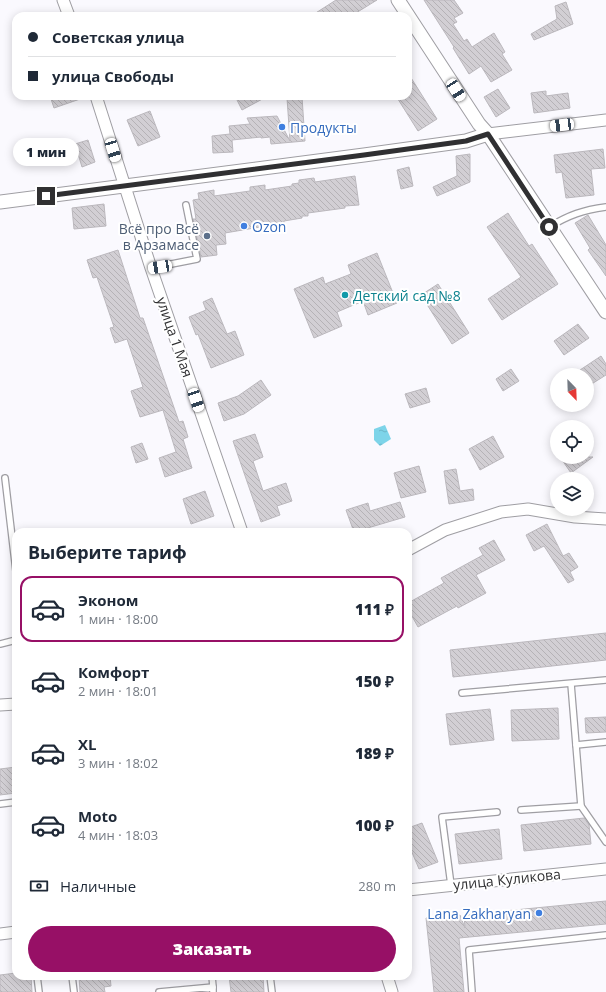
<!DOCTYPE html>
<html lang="ru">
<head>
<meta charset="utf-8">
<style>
  body { margin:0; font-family:"Open Sans",sans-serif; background:#f2f2f3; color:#1f2937; height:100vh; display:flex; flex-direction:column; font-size:15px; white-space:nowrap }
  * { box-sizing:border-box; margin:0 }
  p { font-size:13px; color:#747a83 }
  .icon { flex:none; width:22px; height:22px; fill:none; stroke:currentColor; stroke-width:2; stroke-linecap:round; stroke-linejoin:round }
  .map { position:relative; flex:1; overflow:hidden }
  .details { position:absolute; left:12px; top:528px; width:400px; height:452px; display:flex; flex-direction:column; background:#fff; border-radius:12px; box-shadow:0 2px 10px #0003 }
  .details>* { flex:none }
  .guide { position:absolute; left:12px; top:12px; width:400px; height:88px; border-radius:12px; box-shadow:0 2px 10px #0003; display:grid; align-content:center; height:88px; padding:0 16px; background:#fff }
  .needle { width:26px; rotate:157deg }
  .tools { position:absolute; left:550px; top:368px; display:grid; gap:8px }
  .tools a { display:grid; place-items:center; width:44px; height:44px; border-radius:50%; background:#fff; box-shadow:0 2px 10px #0003; font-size:20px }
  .end { position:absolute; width:18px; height:18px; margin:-9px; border:5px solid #303032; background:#fff; box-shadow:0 0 0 2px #fff }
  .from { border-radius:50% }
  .bubble { position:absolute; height:28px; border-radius:14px; background:#fff; box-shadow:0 2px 10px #0003; font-size:13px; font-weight:800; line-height:28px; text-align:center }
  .car { position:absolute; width:12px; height:24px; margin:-12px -6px; border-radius:5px; box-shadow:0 0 3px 1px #0007; background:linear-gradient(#fff 24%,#345 0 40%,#fff 0 76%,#345 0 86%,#fff 0) }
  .guide b { display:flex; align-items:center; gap:14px; height:38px; font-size:15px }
  .guide b+b { border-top:1px solid #e0e1e3 }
  .guide i { width:10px; height:10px; background:#1f2937 }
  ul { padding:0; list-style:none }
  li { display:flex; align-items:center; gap:12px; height:66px; margin:0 8px 6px; padding:0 8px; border:2px solid transparent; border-radius:12px }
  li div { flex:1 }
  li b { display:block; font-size:15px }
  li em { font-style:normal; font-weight:800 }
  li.active { border-color:#971066 }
  li>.icon { width:36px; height:36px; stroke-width:1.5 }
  h2 { padding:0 16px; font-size:18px; line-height:48px }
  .pay { display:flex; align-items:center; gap:10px; height:44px; padding:0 16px; font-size:15px }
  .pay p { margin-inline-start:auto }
  .action { display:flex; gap:8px; margin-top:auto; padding:8px 16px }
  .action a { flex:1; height:46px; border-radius:24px; background:#971066; color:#fff; font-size:16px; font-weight:800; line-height:46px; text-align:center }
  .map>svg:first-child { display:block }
</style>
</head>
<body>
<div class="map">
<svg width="606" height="992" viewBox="0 0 606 992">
  <defs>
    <pattern id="water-ripples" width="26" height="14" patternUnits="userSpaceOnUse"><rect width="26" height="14" fill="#7dd4e9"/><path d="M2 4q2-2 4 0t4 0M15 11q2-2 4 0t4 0" fill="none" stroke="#6cb6c8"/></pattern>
    <pattern id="building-back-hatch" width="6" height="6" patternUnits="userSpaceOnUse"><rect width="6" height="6" fill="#d2cfd4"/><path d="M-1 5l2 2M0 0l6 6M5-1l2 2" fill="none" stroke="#b5b2b6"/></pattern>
  </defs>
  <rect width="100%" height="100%" fill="#faf9fe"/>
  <path fill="url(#water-ripples)" d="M385,425L391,439L380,446L374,440V429Z"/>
  <g fill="url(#building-back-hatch)" stroke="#bbb8bd">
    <path d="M336,0H377L351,16H311Z"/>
    <path d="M424,0H454L463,13L454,18L457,22L453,24L464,41L467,39L472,47L494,33L505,52L502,54L512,70L491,82L481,66L469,74L453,48L454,47Z"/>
    <path d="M566,2L573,24L534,40L531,34L557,19L555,6Z"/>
    <path d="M408,73L437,119L418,131L396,96H408Z"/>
    <path d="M498,89L510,108L496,117L484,97Z"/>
    <path d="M546,91V96L568,93L570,108L534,113L531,93Z"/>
    <path d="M50,96H83V98L54,108Z"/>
    <path d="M235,96H268L242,110Z"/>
    <path d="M302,97L305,141L271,144L270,137L261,138V137L232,140L233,152L213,153L212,136L230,134L229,126L250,124L247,118L277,116L290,141L287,98Z"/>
    <path d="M150,111L160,137L138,146L127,120Z"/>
    <path d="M88,140L95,162L82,167L75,144Z"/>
    <path d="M603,149L605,168L591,169L594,195L566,198L562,172L556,173L554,155Z"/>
    <path d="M470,154V182L437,196L433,187L457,176L456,156Z"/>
    <path d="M409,167L413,186L401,189L397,170Z"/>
    <path d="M355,176L359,205L345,206V208L308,213V216H302V218L284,221V223L225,233L226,244L216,245L217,255L201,257L193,219H196L193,200L199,199L198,193L214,190V196L250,191V187L265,185V190L292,186V184L299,183V180L314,178L315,182Z"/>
    <path d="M104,204L106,226L74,229L72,208Z"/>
    <path d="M508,213L529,246L532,244L558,284L502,320L488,299L521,277L487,227Z"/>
    <path d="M588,215L606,245V276L588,250L590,248L575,223Z"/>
    <path d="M118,250L140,318H143L179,422L183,421L188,437L183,439L192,468L165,477L159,458L176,452L163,410L140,417L131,391L143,387L127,339L115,343L110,328L114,327L97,277L93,278L87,260Z"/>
    <path d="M377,253L397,303L368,315L363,301L337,312L342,326L314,338L294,289L323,277L325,284L351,274L348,265Z"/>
    <path d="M438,284L469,333L452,344L421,295Z"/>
    <path d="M212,298L227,334L235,331L244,355L211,368L198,334L196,335L189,317L206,310L203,302Z"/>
    <path d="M578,324L589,338L564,355L554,341Z"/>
    <path d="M601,356L606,364V375L590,385L587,381V375H583L580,370Z"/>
    <path d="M511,369L519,381L503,391L496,379Z"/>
    <path d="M261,380L271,395L244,414L224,421L218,403L238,396Z"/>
    <path d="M426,388L430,402L410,408L405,394Z"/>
    <path d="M255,434L263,457L253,461L263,491L286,483L292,501L277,506L280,515L261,522L233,441Z"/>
    <path d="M493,436L504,457L480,470L469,449Z"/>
    <path d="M142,443L148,459L136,463L131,447Z"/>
    <path d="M560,457H593L571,473Z"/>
    <path d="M419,466L426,492L401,498L394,473Z"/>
    <path d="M456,469L460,491L473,489L474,500L449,504L444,471Z"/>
    <path d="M205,491L214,516L191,524L183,499Z"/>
    <path d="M400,502L405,517L354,532L346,510L368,503L370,511Z"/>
    <path d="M547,524L563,556L569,553L578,567L570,572L574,580L568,583L544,546L534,551L526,535Z"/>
    <path d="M494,540L505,560L476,575L486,593L458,608L457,606L418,627L408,609V603L444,583L441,578L483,555L479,548Z"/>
    <path d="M606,633V660L453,677L450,650Z"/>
    <path d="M558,708L559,739L512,741L511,710Z"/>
    <path d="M490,709L494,740L450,745L446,714Z"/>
    <path d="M606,717V732L586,733L585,718Z"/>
    <path d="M16,767V793L0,795V769Z"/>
    <path d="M584,818L589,825L591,844L524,851L521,825Z"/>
    <path d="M422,823L438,862L419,869L408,843V828Z"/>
    <path d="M499,829L502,859L459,864L455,834Z"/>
    <path d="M606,901V924L459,938L464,992H434L426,918L460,915L465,928L464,915Z"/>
    <path d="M16,973V976H31L32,992H0V975Z"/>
    <path d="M79,976H110L111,986L104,987L105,992H80Z"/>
    <path d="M229,976H263L264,992H231Z"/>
  </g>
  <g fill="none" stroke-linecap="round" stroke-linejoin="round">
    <defs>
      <g id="service">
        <path d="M549,227C569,215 583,210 606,207"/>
        <path d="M151,268L197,259L186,205"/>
        <path d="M5,478L16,571"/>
        <path d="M0,644L16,640"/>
        <path d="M571,684L581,806L606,842"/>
        <path d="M462,693L606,680"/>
        <path d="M576,745L606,742"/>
        <path d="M0,804L16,802"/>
        <path d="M521,810L581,806"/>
        <path d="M451,885L442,817L497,812"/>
        <path d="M37,976L39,992"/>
        <path d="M72,976L74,992"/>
        <path d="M212,976L213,987"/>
        <path d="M270,976L272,992"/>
        <path d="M159,992L213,987V992"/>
        <path d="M472,992L469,950L606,935"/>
      </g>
      <g id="minor">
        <path d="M63,0L69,16"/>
        <path d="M96,96L151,268L242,532"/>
        <path d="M488,134L606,120"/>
        <path d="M408,550L445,530L501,512L528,509L575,517L606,519"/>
        <path d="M0,705L16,704"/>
        <path d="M408,890L606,869"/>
        <path d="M0,934L16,932"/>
        <path d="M387,976L392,992"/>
      </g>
      <g id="tertiary">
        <path d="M398,0L479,124L488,134L606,312"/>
        <path d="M0,202L364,155L466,141L488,134"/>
      </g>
    </defs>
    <use href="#service" stroke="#9f9ea3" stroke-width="8"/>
    <use href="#minor" stroke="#9f9ea3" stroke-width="13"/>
    <use href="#tertiary" stroke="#9f9ea3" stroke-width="15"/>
    <use href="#service" stroke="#fff" stroke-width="5.5"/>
    <use href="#minor" stroke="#fff" stroke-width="11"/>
    <use href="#tertiary" stroke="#fff" stroke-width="13"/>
  </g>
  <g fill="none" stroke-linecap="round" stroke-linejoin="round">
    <path stroke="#303032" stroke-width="5" d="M46,196L364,155L466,141L488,134L549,227"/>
  </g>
  <g fill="#3f7fe0" stroke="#fff" stroke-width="1.5">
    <circle cx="282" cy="127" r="4"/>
    <circle cx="244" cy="226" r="4"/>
    <circle cx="539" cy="913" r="4"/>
  </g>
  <circle fill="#5c6f8a" stroke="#fff" stroke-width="1.5" cx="207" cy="236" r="4"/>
  <circle fill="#0f9aa8" stroke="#fff" stroke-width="1.5" cx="345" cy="295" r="4"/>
  <g text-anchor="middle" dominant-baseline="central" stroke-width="4" stroke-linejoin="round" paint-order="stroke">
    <g font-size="14" fill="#366cbe" stroke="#fff" text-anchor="start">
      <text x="290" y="127">Продукты</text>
      <text x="252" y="226">Ozon</text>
      <text x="531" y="913" text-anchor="end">Lana Zakharyan</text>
    </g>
    <g font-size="14" fill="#4e5e75" stroke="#fff" text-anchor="end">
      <text x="199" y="228">Всё про Всё<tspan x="199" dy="16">в Арзамасе</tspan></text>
    </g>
    <g font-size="14" fill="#0d838f" stroke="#fff" text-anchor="start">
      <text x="353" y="295">Детский сад №8</text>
    </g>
    <g font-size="14" fill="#303032" stroke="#fff">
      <text transform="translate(175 337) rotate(71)">улица 1 Мая</text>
      <text transform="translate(507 879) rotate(-6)">улица Куликова</text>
    </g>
  </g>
</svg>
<div class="tools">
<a><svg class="needle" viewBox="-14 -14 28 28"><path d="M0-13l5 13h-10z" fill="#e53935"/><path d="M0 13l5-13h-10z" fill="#747a83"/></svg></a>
<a><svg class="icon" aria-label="locate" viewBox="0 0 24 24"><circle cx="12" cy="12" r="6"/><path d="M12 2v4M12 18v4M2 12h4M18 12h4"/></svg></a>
<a><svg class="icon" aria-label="layers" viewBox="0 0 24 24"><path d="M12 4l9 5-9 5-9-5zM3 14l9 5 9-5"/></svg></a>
</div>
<i class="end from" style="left:549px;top:227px"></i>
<i class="end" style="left:46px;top:196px"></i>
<div class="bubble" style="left:13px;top:138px;width:66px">1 мин</div>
<i class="car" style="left:456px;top:90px;rotate:147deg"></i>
<i class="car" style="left:562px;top:125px;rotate:263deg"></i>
<i class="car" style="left:113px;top:150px;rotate:163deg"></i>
<i class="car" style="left:160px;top:267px;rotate:261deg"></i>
<i class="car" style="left:196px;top:400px;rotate:161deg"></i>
<div class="guide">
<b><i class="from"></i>Советская улица</b>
<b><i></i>улица Свободы</b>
</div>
<section class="details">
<h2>Выберите тариф</h2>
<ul>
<li class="active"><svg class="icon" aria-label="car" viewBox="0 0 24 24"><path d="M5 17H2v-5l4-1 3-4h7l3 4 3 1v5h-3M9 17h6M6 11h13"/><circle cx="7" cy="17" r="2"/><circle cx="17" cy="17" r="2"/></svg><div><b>Эконом</b><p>1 мин · 18:00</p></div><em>111 ₽</em></li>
<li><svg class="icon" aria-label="car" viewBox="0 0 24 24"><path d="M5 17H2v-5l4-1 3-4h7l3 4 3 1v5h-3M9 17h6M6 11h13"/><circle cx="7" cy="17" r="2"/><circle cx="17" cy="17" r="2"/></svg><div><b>Комфорт</b><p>2 мин · 18:01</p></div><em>150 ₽</em></li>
<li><svg class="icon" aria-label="car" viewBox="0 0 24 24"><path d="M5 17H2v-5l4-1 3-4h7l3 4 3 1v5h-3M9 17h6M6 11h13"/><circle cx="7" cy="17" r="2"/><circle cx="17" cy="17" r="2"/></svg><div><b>XL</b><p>3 мин · 18:02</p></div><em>189 ₽</em></li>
<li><svg class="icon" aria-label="car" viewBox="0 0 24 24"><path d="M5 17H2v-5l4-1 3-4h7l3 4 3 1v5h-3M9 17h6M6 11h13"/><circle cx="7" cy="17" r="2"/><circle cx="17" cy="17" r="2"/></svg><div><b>Moto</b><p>4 мин · 18:03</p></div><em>100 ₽</em></li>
</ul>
<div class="pay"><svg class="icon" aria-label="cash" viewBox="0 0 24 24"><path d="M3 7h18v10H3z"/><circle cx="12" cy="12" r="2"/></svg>Наличные<p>280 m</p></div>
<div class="action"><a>Заказать</a></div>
</section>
</div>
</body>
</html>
